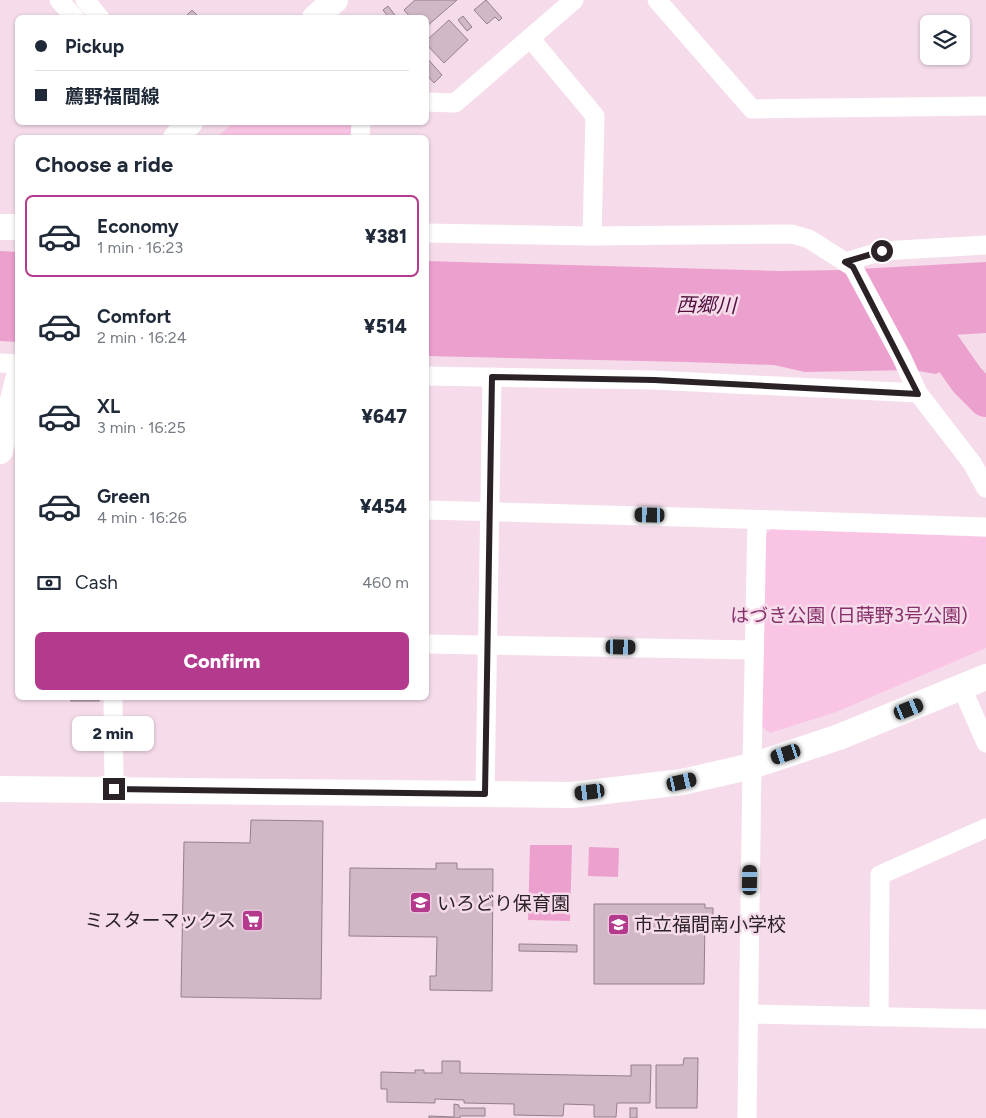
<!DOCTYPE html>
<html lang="en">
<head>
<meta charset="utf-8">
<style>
  body { margin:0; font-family:Figtree,"Noto Sans JP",sans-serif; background:#f6f6f7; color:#1f2937; height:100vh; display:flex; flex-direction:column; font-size:19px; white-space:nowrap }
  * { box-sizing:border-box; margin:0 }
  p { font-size:16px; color:#747a83 }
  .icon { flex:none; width:28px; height:28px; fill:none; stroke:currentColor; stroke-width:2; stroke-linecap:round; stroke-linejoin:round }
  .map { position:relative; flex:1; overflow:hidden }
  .panel { position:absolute; left:15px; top:135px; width:414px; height:565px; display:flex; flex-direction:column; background:#fff; border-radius:8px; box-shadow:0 1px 4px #0004 }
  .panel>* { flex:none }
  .top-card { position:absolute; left:15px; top:15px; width:414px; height:110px; border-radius:8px; box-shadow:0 1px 4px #0004; display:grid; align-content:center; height:110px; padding:0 20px; background:#fff }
  .fabs { position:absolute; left:920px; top:15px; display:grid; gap:10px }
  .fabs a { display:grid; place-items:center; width:50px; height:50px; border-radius:8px; background:#fff; box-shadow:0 1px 4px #0004; font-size:25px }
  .end { position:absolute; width:22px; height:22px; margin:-11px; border:6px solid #2b2227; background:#fff; box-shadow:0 0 0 2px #fff }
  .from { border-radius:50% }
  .bubble { position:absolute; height:35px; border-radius:8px; background:#fff; box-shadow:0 1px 4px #0004; font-size:16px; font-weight:800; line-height:35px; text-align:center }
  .car { position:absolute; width:15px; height:30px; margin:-15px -8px; border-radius:6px; box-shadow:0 0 4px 1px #0007; background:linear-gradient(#222 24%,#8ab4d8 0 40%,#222 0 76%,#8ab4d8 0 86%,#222 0) }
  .top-card b { display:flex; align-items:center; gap:18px; height:48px; font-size:19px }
  .top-card b+b { border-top:1px solid #e0e1e3 }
  .top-card i { width:12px; height:12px; background:#1f2937 }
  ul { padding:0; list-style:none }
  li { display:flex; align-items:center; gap:15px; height:82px; margin:0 10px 8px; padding:0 10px; border:2px solid transparent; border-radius:8px }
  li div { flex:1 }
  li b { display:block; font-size:19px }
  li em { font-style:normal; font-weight:800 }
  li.selected { border-color:#b43a8e }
  li>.icon { width:45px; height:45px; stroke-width:1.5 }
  h2 { padding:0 20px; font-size:22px; line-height:60px }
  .pay { display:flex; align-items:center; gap:12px; height:55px; padding:0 20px; font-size:19px }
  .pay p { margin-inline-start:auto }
  .action { display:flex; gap:10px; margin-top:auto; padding:10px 20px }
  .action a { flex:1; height:58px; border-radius:8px; background:#b43a8e; color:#fff; font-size:20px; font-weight:800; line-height:58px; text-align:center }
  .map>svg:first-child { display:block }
</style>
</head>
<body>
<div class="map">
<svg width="986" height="1118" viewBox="0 0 986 1118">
  <rect width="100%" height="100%" fill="#f6dceb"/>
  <g fill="#fac4e4">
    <path d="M233,123H352L351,137L216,138Z"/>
    <path d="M772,528L986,537V648L836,712L770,733L762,727L765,535Z"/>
  </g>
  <g fill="#eca0ce">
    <path d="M0,251L17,252V342L0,341Z"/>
    <path d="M426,261L779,271L840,270L986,262V333L953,335L941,371L936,374L913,370L805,372L774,365L688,362L426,356Z"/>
    <path d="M530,845H572L570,921L528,920Z"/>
    <path d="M589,847L619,848L618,877L588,876Z"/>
  </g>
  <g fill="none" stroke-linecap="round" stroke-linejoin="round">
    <path stroke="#eca0ce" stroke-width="36" d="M919,311L967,380L986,399"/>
  </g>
  <g fill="#d1b8c6" stroke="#967f8c">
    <path d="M415,0H457L426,27V18H411L404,10Z"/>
    <path d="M486,0L502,18L499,21L495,17L487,24L474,10Z"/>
    <path d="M388,6L397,18H389L383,10Z"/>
    <path d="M192,10L200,18H184Z"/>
    <path d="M463,16L472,27L467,31L458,20Z"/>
    <path d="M449,20L468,40L444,63L426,44V41Z"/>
    <path d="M426,57L442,75L434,83L426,74Z"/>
    <rect x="71" y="698" width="28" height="3"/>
    <path d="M251,820L323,821L321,999L181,997L184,842L250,843Z"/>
    <path d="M436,863H457V869H493L492,991L430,990V976H436L437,937L349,936L350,868L436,869Z"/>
    <path d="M594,904H705V908H713V920H705L704,984H594Z"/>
    <path d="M519,944L577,945V952L519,951Z"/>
    <path d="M684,1058H698L697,1108H656V1065H683Z"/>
    <path d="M442,1061H460V1073L631,1076V1065H651L650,1103H617L616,1117H594V1105L564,1104L563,1116L514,1115V1104L464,1103V1100L435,1099V1103L387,1102V1089H381V1072L415,1073V1070H424V1073H442Z"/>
    <path d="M454,1104L459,1105V1108H485V1116H460V1118H429V1116L454,1117Z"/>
    <rect x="630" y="1108" width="7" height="10"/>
  </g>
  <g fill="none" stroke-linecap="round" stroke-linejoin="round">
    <g stroke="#fff" stroke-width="19">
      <path d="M59,0L75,18"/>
      <path d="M85,0L100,18"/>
      <path d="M657,0L752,109L986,106"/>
      <path d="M530,38L595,116L592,236"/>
      <path d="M426,102L455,103L574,0"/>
      <path d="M360,138L361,122"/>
      <path d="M426,233L592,236L792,234L809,239L853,267L901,356L918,393L972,463L986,488"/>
      <path d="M845,262L882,251L986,245"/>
      <path d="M0,363L18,364"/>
      <path d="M426,376L654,380L918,393"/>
      <path d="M426,510C613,514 799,521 986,527"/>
      <path d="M426,644L754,650"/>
      <path d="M962,688L986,743"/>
      <path d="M113,698L114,789"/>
      <path d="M485,794L492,377"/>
      <path d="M749,1014L986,1019"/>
      <path d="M879,1016L880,875L986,828"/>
      <path d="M747,1118L752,766L757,520"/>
    </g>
    <g stroke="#fff" stroke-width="26">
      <path d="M315,18L335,0"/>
      <path d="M176,138L190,122"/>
      <path d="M0,227H18"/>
      <path d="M0,451L18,380"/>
      <path d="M0,789L572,795L682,782L752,766L839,737L986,677"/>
    </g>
  </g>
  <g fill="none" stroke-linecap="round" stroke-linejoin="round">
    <path stroke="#2b2227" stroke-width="6" d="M114,789L485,794L492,377L654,380L918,394L853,267L845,262L882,251"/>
  </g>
  <defs>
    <symbol id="school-square" viewBox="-11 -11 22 22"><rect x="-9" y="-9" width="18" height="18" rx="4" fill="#b43a8e" stroke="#f6dceb"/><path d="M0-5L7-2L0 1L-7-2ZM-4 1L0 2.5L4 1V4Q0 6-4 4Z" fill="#fff"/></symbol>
    <symbol id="supermarket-square" viewBox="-11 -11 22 22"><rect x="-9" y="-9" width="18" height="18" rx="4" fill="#b43a8e" stroke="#f6dceb"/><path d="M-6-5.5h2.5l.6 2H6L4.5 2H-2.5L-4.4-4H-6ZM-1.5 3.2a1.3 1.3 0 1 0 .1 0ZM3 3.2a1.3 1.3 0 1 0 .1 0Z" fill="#fff"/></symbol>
  </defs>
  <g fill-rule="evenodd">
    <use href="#school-square" x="408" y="890" width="25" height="25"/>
    <use href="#supermarket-square" x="240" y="908" width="25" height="25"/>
    <use href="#school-square" x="606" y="912" width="25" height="25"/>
  </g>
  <g text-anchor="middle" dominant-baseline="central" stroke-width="5" stroke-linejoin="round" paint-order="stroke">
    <g font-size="19" fill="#86306a" stroke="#f6dceb">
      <text x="849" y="615">はづき公園 (日蒔野3号公園)</text>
    </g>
    <g font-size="19" fill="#2b2227" stroke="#f6dceb" text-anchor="start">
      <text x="437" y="903">いろどり保育園</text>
      <text x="236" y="920" text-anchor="end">ミスターマックス</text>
      <text x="634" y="924">市立福間南小学校</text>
    </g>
    <g font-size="20" font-style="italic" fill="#500f3d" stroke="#f6dceb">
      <text transform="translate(706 305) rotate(1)">西郷川</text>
    </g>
  </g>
</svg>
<div class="fabs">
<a><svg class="icon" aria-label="layers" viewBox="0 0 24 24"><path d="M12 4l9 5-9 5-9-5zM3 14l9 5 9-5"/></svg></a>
</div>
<i class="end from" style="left:882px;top:251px"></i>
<i class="end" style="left:114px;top:789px"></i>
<div class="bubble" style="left:72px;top:716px;width:82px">2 min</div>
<i class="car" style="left:650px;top:515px;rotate:271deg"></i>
<i class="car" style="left:621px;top:647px;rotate:91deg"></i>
<i class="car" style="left:909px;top:709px;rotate:68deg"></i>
<i class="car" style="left:786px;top:754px;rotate:252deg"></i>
<i class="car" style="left:682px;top:782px;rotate:77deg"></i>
<i class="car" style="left:590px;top:792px;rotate:263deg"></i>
<i class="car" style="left:750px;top:880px;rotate:1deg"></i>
<div class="top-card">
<b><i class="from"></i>Pickup</b>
<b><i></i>薦野福間線</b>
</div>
<section class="panel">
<h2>Choose a ride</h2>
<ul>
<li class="selected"><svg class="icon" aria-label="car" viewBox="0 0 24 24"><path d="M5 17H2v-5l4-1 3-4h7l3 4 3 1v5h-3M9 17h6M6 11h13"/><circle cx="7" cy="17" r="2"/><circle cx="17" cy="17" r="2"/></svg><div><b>Economy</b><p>1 min · 16:23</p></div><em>¥381</em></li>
<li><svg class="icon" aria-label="car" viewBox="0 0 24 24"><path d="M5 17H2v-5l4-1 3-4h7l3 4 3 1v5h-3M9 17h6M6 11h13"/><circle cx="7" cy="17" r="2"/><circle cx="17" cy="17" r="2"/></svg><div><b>Comfort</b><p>2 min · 16:24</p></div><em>¥514</em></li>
<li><svg class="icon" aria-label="car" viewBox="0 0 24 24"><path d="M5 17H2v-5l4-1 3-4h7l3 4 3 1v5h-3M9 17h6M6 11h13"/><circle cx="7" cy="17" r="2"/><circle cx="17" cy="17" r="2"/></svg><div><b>XL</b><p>3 min · 16:25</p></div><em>¥647</em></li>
<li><svg class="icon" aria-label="car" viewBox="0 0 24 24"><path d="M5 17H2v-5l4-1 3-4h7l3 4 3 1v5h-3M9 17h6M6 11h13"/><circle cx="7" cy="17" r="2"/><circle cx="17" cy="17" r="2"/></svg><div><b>Green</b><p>4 min · 16:26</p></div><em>¥454</em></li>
</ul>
<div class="pay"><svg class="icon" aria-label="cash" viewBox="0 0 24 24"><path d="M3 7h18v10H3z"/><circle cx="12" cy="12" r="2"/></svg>Cash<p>460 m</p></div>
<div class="action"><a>Confirm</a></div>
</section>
</div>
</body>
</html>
